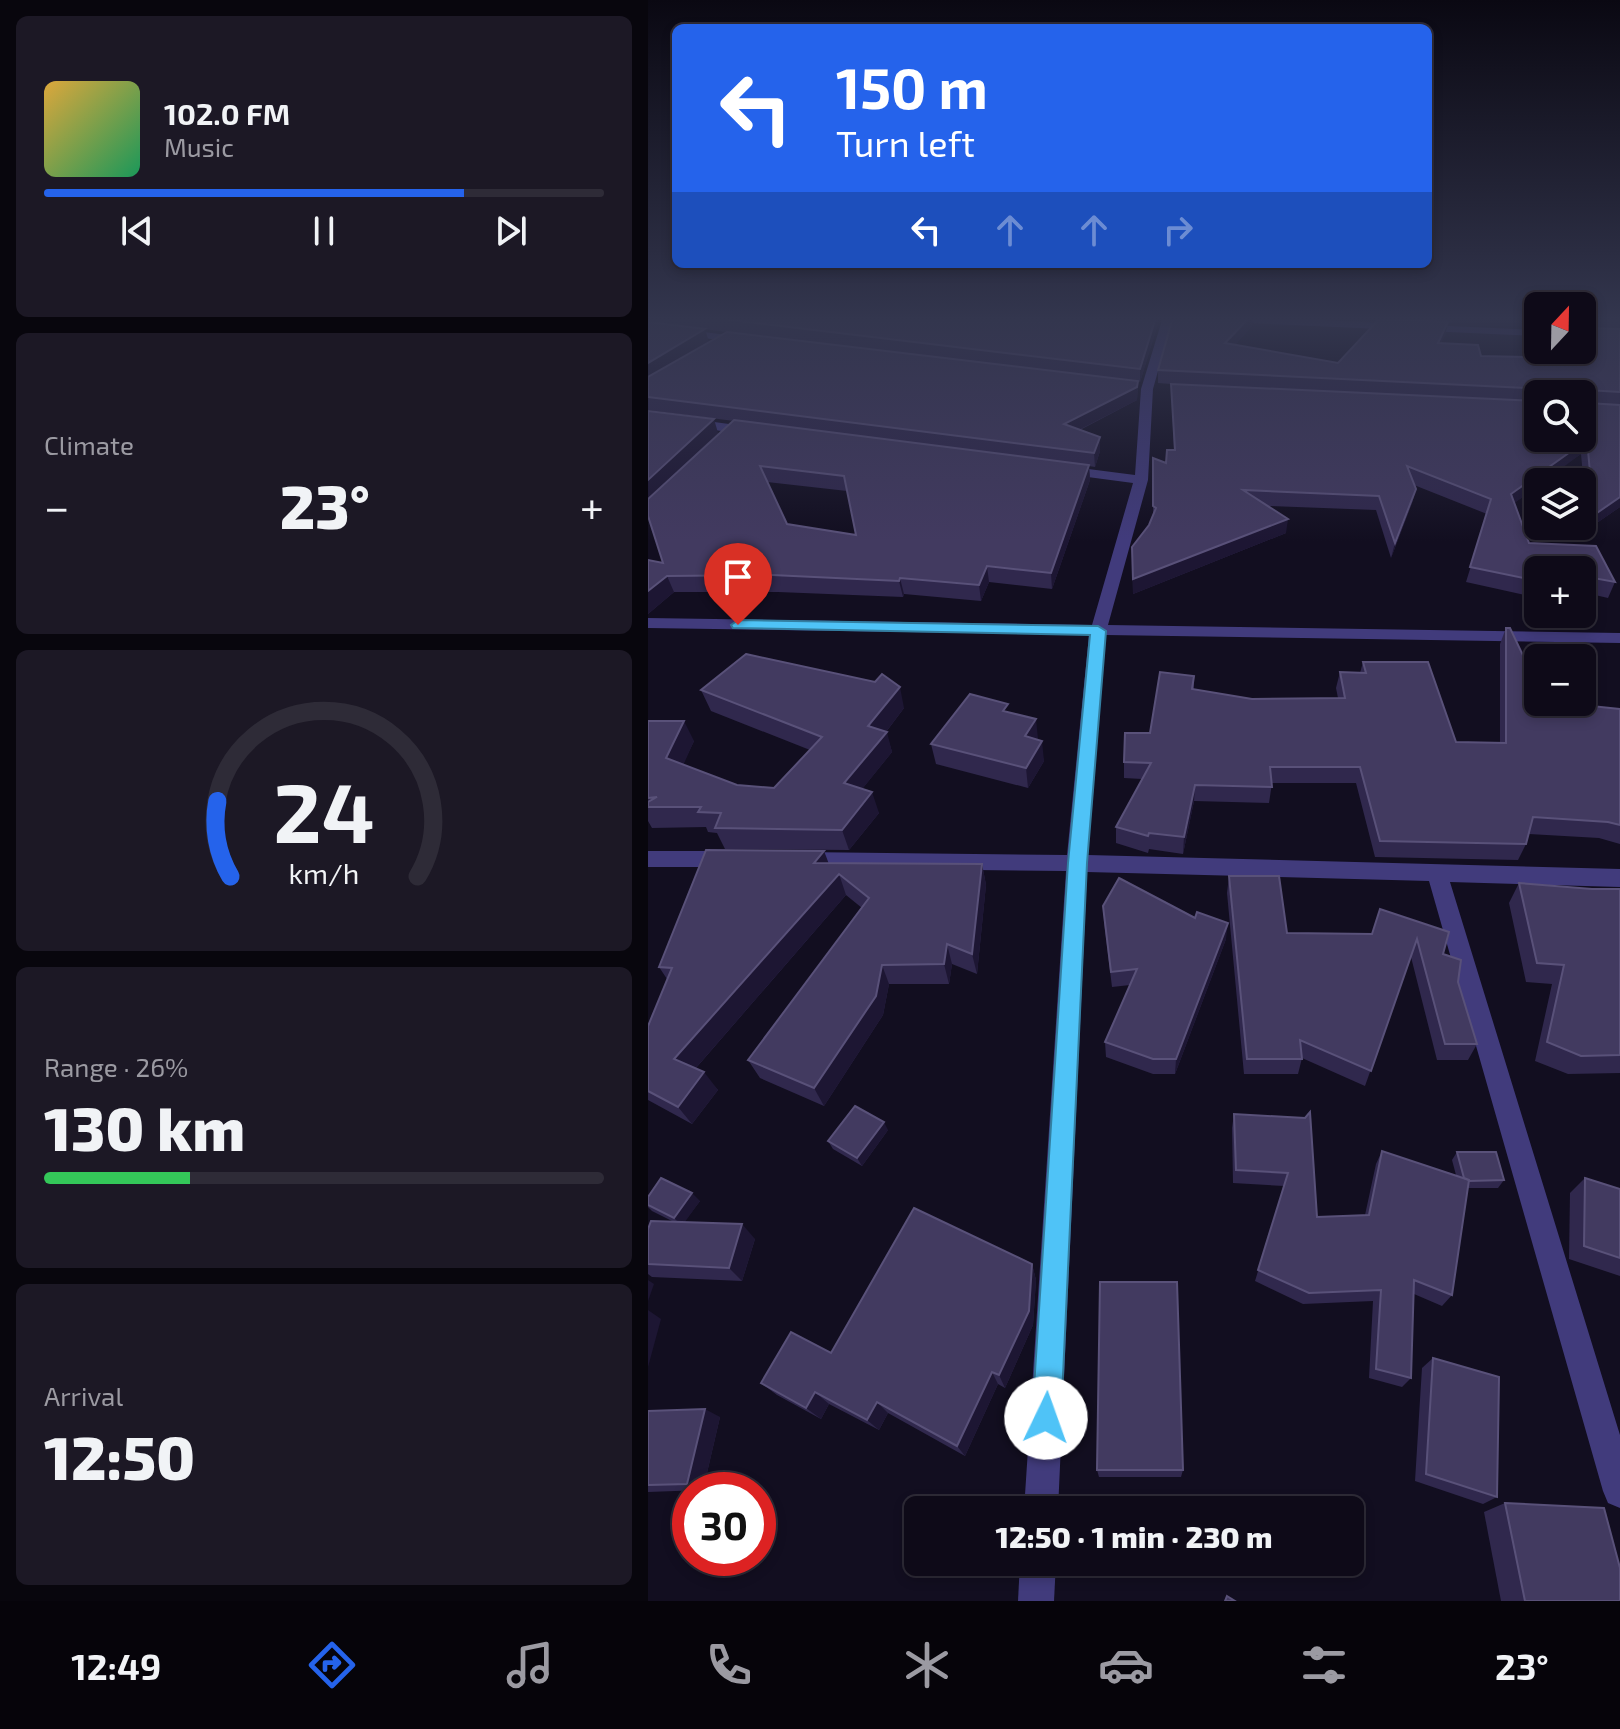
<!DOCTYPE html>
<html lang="en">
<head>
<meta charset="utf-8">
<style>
	:root { --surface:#0e0a18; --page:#1c1825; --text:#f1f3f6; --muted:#9b9aa2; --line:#2e2b37; --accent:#2563eb }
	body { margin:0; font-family:"Exo 2",sans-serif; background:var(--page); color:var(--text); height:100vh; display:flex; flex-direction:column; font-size:30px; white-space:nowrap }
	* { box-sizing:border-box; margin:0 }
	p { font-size:26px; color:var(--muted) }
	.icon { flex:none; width:44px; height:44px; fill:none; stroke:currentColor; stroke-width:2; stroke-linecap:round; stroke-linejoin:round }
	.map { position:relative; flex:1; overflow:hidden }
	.drawer { display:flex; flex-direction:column; gap:16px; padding:16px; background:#08060d; width:648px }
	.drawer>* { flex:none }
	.guide { position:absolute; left:24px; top:24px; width:760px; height:244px; border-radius:12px; box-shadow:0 4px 12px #0003,0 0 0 2px var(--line); background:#2563eb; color:#fff; overflow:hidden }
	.needle { width:52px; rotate:22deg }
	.tools { position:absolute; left:876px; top:292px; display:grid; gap:16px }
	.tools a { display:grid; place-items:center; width:72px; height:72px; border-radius:12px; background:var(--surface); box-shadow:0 4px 12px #0003,0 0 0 2px var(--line); font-size:40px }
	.speed { position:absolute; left:24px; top:1472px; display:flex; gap:16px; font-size:40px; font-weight:700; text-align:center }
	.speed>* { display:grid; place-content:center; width:104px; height:104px; border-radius:50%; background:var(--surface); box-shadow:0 4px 12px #0003,0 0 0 2px var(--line); line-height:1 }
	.speed .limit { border:12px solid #d22; background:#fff; color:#111 }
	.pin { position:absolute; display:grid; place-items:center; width:68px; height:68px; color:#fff; margin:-82px -34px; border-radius:50% 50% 50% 0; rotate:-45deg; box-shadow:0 0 8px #0007 }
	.pin .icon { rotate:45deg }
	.me { position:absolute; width:88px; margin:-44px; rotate:3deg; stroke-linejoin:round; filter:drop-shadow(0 0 6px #0008) }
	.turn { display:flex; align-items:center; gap:28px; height:168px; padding:0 32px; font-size:36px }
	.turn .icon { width:104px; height:104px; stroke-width:2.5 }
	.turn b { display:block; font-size:56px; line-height:68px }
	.lanes { display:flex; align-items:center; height:76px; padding:0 32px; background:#0003; justify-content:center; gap:40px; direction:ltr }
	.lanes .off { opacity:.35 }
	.big { font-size:60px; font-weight:800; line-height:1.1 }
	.drawer .widget { flex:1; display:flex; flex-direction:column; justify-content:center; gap:12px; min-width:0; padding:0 28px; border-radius:12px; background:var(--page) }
	.drawer .dial { align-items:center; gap:0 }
	.dial svg { height:208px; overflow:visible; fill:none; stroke:var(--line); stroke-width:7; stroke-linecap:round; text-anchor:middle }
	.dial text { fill:var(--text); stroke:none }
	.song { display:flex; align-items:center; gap:24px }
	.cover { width:96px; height:96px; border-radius:12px; background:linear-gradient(135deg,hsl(40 70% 55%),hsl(150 70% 35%)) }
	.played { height:8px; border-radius:4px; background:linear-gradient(90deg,var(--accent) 75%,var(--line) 75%) }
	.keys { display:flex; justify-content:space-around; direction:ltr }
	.heat { display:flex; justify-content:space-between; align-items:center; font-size:44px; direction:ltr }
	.charge { height:12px; border-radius:6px; background:linear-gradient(90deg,#34c759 26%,var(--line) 0) }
	.trip { position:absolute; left:256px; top:1496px; width:460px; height:80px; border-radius:12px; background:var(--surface); box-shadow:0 4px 12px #0003,0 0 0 2px var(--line); font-weight:800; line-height:80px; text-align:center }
	.dock { display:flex; height:128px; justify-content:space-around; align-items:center; background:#06040a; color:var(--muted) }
	.dock .icon { width:56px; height:56px }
	.dock .active { color:var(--accent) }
	.dock b { font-size:36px; color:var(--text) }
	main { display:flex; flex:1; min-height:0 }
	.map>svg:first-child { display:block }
</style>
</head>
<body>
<main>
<section class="drawer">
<div class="widget">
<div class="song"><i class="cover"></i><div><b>102.0 FM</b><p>Music</p></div></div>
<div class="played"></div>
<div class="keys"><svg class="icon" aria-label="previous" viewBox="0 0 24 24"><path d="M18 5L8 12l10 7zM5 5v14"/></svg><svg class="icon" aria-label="pause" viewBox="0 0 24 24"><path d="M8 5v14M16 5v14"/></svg><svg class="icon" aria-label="next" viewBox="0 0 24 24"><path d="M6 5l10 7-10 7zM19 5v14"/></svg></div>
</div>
<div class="widget"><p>Climate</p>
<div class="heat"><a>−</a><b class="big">23°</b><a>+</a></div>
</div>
<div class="widget dial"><svg viewBox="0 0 100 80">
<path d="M14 69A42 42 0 1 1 86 69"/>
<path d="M14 69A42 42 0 0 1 9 40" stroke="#2563eb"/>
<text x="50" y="56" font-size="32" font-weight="700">24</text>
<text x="50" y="72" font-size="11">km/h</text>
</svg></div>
<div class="widget"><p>Range · 26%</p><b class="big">130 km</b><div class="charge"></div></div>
<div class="widget"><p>Arrival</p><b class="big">12:50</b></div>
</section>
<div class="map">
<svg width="972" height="1601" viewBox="0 0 972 1601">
	<rect width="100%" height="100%" fill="#120e20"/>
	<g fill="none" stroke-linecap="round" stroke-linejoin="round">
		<g fill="#413b7c" fill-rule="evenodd">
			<path d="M 515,317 L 525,317 L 505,389 L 500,480 L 460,625 L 972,633 L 972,643 L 458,635 L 440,855 L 972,869 L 972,887 L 802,882 L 972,1435 L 972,1508 L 960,1503 L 955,1491 L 781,881 L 439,872 L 410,1510 L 376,1510 L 418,871 L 152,868 L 145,866 L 141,860 L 145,854 L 152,852 L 419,855 L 441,635 L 0,628 L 0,618 L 444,625 L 485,483 L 417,474 L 410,470 L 417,466 L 487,475 L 493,389 Z"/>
			<path d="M 531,317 L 604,317 L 890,330 L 890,336 L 536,320 Z"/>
			<path d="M 0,325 L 95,337 L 100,340 L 95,343 L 0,331 Z"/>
			<path d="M 0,413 L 103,427 L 109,431 L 103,435 L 0,421 Z"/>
			<path d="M 0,851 L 80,851 L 87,853 L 91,859 L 87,865 L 80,867 L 0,867 Z"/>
			<path d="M 372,1562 L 408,1562 L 406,1601 L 370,1601 Z"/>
		</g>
	</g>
	<g fill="#30284d" fill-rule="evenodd">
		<path d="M 0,317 L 512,317 L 492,382 L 490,381 L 489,400 L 432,430 L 452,437 L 452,451 L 447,467 L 441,466 L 442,480 L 404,589 L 341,582 L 333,601 L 256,594 L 255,597 L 130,592 L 26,592 L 0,614 L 0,560 L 15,563 L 0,411 L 70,433 L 30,472 L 86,421 L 0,410 ZM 0,322 L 79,332 L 61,342 ZM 119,482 L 199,491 L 208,535 L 139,524 Z"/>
		<path d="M 525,317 L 605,317 L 604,326 L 587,345 L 690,363 L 739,320 L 740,317 L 806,317 L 803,323 L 800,323 L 797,335 L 793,343 L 833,356 L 908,358 L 901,350 L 934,350 L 934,317 L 972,317 L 972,507 L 940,529 L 933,454 L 890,482 L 890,486 L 866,503 L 881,543 L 967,582 L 960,598 L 934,592 L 934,570 L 890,570 L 890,587 L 886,597 L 818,582 L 839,514 L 766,485 L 768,489 L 764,503 L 743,558 L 728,510 L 619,506 L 638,533 L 485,594 L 484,547 L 501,525 L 505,515 L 505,458 L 518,463 L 526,450 L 523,384 L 510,383 L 510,370 ZM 890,394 L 934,394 L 890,438 Z"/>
		<path d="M 871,317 L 890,317 L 890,328 L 880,327 Z"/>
		<path d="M 858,628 L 890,702 L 972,709 L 972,844 L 951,838 L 881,834 L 878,844 L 870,860 L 727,857 L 708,783 L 624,783 L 621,803 L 546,801 L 535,854 L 501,849 L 500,853 L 468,843 L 468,827 L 494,779 L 476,778 L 476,762 L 502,733 L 546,676 L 546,689 L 604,699 L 690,698 L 688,688 L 692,672 L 712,673 L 715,662 L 808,742 L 852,742 L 852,644 Z"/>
		<path d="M 53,690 L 256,708 L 238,732 L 244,752 L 214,789 L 231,813 L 201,850 L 77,849 L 69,833 L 60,832 L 58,827 L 4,828 L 0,821 L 0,721 L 46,741 L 35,764 L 89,785 L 126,788 L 162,750 L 63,711 Z"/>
		<path d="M 361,712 L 390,740 L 396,761 L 380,788 L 288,764 L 283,744 Z"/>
		<path d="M 176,851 L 180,864 L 334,864 L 338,885 L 329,974 L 304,964 L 301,984 L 241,984 L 235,1015 L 176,1106 L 112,1078 L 100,1060 L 214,908 L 198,895 L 48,1068 L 70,1090 L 44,1124 L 0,1100 L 0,1026 L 19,979 L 11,967 Z"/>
		<path d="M 581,876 L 639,933 L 724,934 L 732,909 L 795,954 L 810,982 L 829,1044 L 820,1060 L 789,1060 L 763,957 L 717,1086 L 654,1058 L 650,1074 L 596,1074 L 579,893 Z"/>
		<path d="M 871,883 L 944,889 L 972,889 L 972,1073 L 920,1074 L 887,1061 L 904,984 L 878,982 L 861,903 Z"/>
		<path d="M 455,906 L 578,939 L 527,1074 L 505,1074 L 458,1057 L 457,1042 L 482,985 L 464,987 L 456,922 Z"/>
		<path d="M 586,1114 L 657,1118 L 669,1217 L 717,1215 L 728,1164 L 734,1151 L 808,1175 L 804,1160 L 809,1152 L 856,1180 L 850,1188 L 820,1188 L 804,1295 L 794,1306 L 766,1294 L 763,1378 L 754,1387 L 721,1378 L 725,1301 L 655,1304 L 607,1281 L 636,1186 L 585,1183 L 584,1128 Z"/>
		<path d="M 240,1130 L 214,1166 L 185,1149 L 180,1141 Z"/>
		<path d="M 937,1178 L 972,1189 L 972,1276 L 921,1259 L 922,1193 Z"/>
		<path d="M 0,1197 L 52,1201 L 36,1222 L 107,1239 L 94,1281 L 4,1277 L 0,1274 L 0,1229 L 26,1222 L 4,1211 L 0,1207 Z"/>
		<path d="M 384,1264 L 388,1280 L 385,1325 L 357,1388 L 350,1384 L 317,1456 L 240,1413 L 231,1430 L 181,1404 L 173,1419 L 129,1395 L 113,1383 L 183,1353 Z"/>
		<path d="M 785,1358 L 849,1497 L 835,1504 L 767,1481 L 774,1368 Z"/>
		<path d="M 0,1411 L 72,1417 L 55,1490 L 0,1492 Z"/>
		<path d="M 449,1470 L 535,1470 L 533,1477 L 451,1477 Z"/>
		<path d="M 857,1503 L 972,1601 L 853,1601 L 836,1512 Z"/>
	</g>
	<g fill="#1d1633">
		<path d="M 508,317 L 512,317 L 492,382 L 492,369 Z"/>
		<path d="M 602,317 L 605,317 L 604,326 L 577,356 L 577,343 Z"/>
		<path d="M 800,322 L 797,335 L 787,356 L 790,343 Z"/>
		<path d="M 57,329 L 61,342 L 0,379 L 0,363 Z"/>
		<path d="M 490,381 L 489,400 L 417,437 L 416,424 Z"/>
		<path d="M 66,419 L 70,433 L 0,500 L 0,480 Z"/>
		<path d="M 452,437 L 452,451 L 447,467 L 446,453 Z"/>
		<path d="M 939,440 L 933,454 L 895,482 L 890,482 L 890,486 L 858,509 L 863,494 Z"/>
		<path d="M 441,465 L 442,480 L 404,589 L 403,573 Z"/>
		<path d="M 768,489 L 764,503 L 743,558 L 747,543 Z"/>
		<path d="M 972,497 L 972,507 L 940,529 L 946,515 Z"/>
		<path d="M 640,519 L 638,533 L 485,594 L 485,579 Z"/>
		<path d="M 339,566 L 341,582 L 333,601 L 331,585 Z"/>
		<path d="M 19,576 L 26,592 L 0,614 L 0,591 Z"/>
		<path d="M 252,578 L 256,594 L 255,597 L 251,581 Z"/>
		<path d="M 252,687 L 256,708 L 228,745 L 239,732 L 244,752 L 203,803 L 196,783 L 220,726 Z"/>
		<path d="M 388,719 L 390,739 L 377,736 Z"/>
		<path d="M 36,721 L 46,741 L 29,779 L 18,758 Z"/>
		<path d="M 394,741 L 396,761 L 380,788 L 378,768 Z"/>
		<path d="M 547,785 L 546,801 L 535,854 L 536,837 Z"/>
		<path d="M 224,792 L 231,813 L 201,850 L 194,830 Z"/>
		<path d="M 176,851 L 184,872 L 166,863 Z"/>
		<path d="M 334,864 L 338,885 L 329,974 L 324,954 Z"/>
		<path d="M 191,874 L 198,895 L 40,1077 L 26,1059 Z"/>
		<path d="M 580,923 L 578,939 L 527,1074 L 528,1059 Z"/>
		<path d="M 299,944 L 304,964 L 301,984 L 296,964 Z"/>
		<path d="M 234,965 L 241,984 L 235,1015 L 176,1106 L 166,1088 Z"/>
		<path d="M 56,1072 L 70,1090 L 44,1124 L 30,1107 Z"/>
		<path d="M 236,1122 L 240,1130 L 214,1166 L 209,1158 Z"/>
		<path d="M 44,1193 L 52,1201 L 34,1226 L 26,1218 Z"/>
		<path d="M 94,1224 L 107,1239 L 94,1281 L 81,1268 Z"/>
		<path d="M 384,1264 L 388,1280 L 385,1325 L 357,1388 L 351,1375 Z"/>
		<path d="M 0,1280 L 6,1284 L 0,1301 Z"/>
		<path d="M 0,1310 L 13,1319 L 0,1367 Z"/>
		<path d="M 344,1372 L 350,1384 L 317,1456 L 309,1446 Z"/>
		<path d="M 167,1392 L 181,1404 L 173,1419 L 158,1408 Z"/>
		<path d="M 229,1402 L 240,1413 L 231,1430 L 219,1420 Z"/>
		<path d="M 57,1409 L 72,1417 L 55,1490 L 39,1484 Z"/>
	</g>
	<g fill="#423a60" stroke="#595179" stroke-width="2" fill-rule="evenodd">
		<path d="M 57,317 L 508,317 L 492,369 Z"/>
		<path d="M 525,317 L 602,317 L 577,343 L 690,363 L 731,319 L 800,322 L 790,343 L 830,345 L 833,356 L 925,358 L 917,350 L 934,350 L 934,317 L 938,317 L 935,325 L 938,328 L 972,329 L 972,392 L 939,390 L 936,400 L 939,403 L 972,405 L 972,497 L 946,515 L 939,440 L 863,494 L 881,543 L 948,546 L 967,582 L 934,576 L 934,570 L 906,570 L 895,568 L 894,570 L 890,570 L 890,581 L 822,567 L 843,499 L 759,466 L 768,489 L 747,543 L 731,496 L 595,490 L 640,519 L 485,579 L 484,547 L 501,525 L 508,508 L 505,506 L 505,458 L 518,463 L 519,450 L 527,450 L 523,384 L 890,401 L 890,438 L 934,438 L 934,394 L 897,394 L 897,389 L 510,370 Z"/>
		<path d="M 0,322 L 57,329 L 0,363 Z"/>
		<path d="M 79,332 L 490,381 L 489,387 L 416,424 L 452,437 L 446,453 L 0,397 L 0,377 Z"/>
		<path d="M 0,411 L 66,419 L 0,480 Z"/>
		<path d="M 86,420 L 441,465 L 403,573 L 339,566 L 331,585 L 252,578 L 251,581 L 124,575 L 19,576 L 0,591 L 0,560 L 15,563 L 0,516 L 0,499 ZM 112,466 L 196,476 L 208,535 L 139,524 Z"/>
		<path d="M 858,628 L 862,628 L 890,687 L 890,702 L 905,702 L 972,709 L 972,825 L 960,822 L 885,817 L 878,844 L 732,841 L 712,767 L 622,767 L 624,787 L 547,785 L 536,837 L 501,833 L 500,836 L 468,827 L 503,763 L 476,762 L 477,733 L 502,733 L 512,672 L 546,676 L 544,689 L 604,699 L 697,698 L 692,672 L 718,673 L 715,662 L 780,662 L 808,742 L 858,743 Z"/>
		<path d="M 98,654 L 227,682 L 234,674 L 252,687 L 220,726 L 239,732 L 196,783 L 224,792 L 194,830 L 67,828 L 73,813 L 50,812 L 53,807 L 0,807 L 0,802 L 9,797 L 0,798 L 0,721 L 36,721 L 18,758 L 89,785 L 126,788 L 174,737 L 53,690 Z"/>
		<path d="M 322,694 L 360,704 L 355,711 L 388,719 L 377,736 L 394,741 L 378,768 L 283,744 Z"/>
		<path d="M 58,850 L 176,851 L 166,863 L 334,864 L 324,954 L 299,944 L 296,964 L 234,965 L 228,996 L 166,1088 L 100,1060 L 221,898 L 191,874 L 26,1059 L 56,1072 L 30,1107 L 0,1091 L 0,1026 L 24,968 L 11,967 Z"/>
		<path d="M 581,876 L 631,876 L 639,933 L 724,934 L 732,909 L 801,932 L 795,954 L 813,960 L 810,982 L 829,1044 L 797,1044 L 769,939 L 723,1071 L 652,1040 L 654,1059 L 599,1059 Z"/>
		<path d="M 471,878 L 547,918 L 549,912 L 580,923 L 528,1059 L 505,1059 L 457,1042 L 489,969 L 463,972 L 455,906 Z"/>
		<path d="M 871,883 L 944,889 L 972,889 L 972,1055 L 933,1056 L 899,1042 L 916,965 L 889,963 Z"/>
		<path d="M 207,1106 L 236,1122 L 209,1158 L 180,1141 Z"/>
		<path d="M 662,1112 L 669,1217 L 721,1215 L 734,1151 L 821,1180 L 804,1295 L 766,1280 L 763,1378 L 728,1369 L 733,1290 L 661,1293 L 610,1270 L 640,1173 L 588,1170 L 586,1114 L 657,1118 Z"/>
		<path d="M 809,1152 L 848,1152 L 856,1180 L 821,1181 L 821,1180 L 816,1178 Z"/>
		<path d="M 13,1178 L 44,1193 L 26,1218 L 0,1205 L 0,1197 Z"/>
		<path d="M 937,1178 L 972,1189 L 972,1258 L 936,1246 Z"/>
		<path d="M 266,1208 L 384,1264 L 381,1311 L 351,1375 L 344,1372 L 309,1446 L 229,1402 L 219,1420 L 167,1392 L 158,1408 L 113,1383 L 143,1332 L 183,1353 Z"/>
		<path d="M 3,1221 L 94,1224 L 81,1268 L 0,1264 L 0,1229 Z"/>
		<path d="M 452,1282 L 529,1282 L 535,1470 L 449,1470 Z"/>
		<path d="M 785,1358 L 851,1377 L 849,1497 L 778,1474 Z"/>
		<path d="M 57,1409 L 39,1484 L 0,1485 L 0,1411 Z"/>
		<path d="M 857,1503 L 956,1508 L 972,1568 L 972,1601 L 877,1601 Z"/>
		<path d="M 579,1596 L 587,1601 L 577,1601 Z"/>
	</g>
	<linearGradient id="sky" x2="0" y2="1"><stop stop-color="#0a0812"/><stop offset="0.59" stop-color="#33364e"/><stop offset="1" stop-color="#33364e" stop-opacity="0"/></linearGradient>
	<rect width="972" height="541" fill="url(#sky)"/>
	<path fill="#4fc3f7" stroke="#337fa1" stroke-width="2" d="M 90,620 L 450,626 L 458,631 L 439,863 L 413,1418 L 409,1428 L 398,1432 L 388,1428 L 384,1418 L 420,863 L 442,635 L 85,628 L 83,625 Z"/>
</svg>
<div class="tools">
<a><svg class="needle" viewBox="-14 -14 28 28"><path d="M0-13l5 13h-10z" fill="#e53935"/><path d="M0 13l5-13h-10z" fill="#9b9aa2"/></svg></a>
<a><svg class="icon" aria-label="search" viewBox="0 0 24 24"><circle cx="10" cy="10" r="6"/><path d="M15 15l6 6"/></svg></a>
<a><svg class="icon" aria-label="layers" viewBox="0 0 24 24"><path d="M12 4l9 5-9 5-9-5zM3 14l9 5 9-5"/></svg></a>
<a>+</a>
<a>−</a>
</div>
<div class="speed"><div class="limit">30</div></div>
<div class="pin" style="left:90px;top:625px;background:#d93025"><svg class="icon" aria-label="arrive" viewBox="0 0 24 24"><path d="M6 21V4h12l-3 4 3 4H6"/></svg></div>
<svg class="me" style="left:398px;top:1418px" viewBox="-20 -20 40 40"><circle r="19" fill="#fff"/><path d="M0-13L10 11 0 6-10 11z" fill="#4fc3f7"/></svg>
<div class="trip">12:50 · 1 min · 230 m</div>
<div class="guide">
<div class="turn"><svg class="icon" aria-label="left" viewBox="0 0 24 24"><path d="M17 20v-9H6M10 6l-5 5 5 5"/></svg><div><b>150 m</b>Turn left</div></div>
<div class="lanes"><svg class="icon" aria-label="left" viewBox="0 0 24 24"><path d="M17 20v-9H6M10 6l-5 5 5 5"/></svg><svg class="icon off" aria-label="ahead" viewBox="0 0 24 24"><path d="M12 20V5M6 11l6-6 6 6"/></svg><svg class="icon off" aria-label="ahead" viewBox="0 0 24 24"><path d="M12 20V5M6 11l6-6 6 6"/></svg><svg class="icon off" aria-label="right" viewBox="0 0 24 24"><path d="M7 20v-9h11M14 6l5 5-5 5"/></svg></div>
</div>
</div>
</main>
<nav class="dock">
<b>12:49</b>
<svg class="icon active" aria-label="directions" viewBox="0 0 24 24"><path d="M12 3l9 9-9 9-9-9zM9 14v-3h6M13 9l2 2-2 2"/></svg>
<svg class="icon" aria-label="music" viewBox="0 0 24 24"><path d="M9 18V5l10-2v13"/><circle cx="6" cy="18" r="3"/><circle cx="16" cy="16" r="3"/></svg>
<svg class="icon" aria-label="phone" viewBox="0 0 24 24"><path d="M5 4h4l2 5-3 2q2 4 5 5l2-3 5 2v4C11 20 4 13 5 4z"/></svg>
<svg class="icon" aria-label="climate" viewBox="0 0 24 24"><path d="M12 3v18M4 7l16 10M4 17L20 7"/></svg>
<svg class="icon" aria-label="car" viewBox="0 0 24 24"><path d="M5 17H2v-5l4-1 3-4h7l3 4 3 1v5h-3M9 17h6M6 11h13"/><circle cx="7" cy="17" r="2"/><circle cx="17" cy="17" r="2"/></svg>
<svg class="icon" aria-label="filters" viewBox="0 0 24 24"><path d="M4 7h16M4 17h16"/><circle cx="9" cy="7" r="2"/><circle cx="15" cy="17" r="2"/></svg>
<b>23°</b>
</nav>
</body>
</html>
